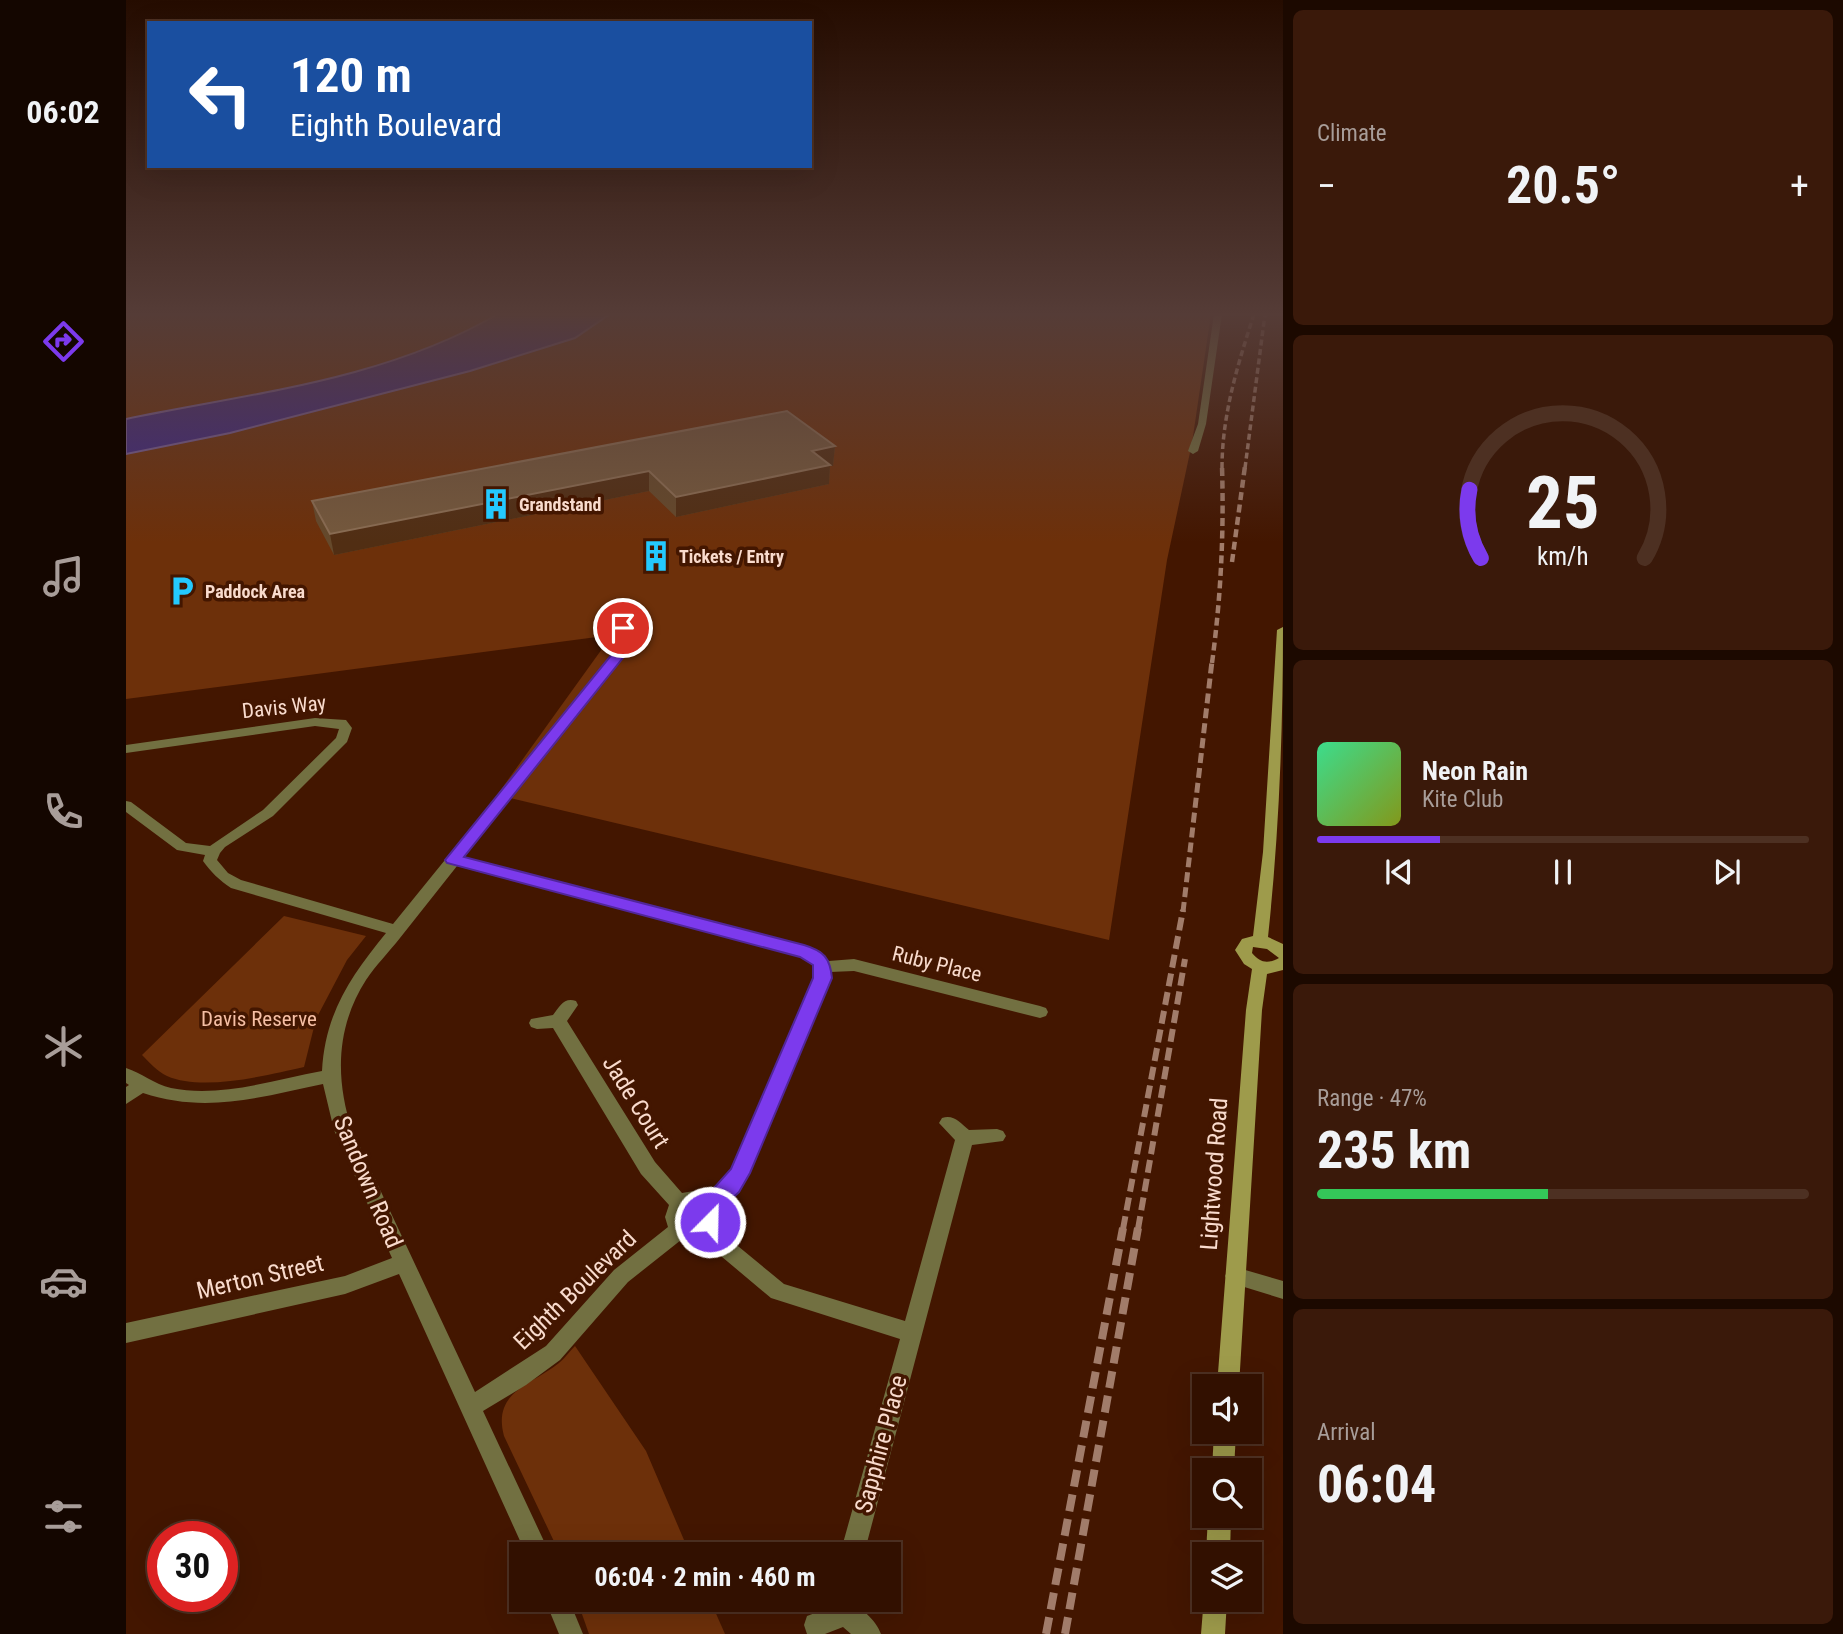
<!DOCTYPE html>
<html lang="en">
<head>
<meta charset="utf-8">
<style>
	:root { --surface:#321000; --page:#3a190a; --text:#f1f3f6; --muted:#a89d99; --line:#4d3022; --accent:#7c3aed }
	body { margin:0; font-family:"Roboto Condensed",sans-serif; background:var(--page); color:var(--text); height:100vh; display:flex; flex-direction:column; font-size:26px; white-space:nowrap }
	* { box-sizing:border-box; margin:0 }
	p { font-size:23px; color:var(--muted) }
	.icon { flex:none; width:38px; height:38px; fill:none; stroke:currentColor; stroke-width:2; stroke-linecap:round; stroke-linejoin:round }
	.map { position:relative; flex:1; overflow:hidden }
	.panel { display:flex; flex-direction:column; gap:10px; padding:10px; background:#1c0900; width:560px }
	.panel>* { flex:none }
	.top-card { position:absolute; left:21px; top:21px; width:665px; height:147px; border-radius:0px; box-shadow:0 7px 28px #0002,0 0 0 2px var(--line); background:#1a4fa0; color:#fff; overflow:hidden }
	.fabs { position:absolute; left:1066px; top:1374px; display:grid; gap:14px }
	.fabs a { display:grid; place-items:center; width:70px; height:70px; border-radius:0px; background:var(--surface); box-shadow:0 7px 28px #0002,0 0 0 2px var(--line); font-size:35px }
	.speed { position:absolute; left:21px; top:1521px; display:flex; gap:14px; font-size:35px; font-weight:700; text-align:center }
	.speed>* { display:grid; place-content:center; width:91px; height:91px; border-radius:50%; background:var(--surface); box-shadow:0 7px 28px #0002,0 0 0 2px var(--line); line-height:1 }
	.speed .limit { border:10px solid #d22; background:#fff; color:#111 }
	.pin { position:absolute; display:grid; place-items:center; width:60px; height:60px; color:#fff; margin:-30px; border:4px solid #fff; border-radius:50%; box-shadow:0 2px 7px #0007 }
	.me { position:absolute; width:77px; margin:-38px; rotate:23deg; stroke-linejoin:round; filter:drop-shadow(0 0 5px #0008) }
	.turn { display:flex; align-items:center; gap:24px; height:147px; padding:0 28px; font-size:32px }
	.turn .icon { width:91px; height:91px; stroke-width:2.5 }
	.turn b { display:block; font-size:49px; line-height:60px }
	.big { font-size:52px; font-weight:700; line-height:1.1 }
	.panel .card { flex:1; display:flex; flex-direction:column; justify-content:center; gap:10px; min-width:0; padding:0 24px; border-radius:10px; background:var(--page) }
	.panel .dial { align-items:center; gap:0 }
	.dial svg { height:182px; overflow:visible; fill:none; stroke:var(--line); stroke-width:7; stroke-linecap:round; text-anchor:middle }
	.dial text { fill:var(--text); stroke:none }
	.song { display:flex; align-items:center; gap:21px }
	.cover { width:84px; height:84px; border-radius:10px; background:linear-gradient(135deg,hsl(150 70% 55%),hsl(70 70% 35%)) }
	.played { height:7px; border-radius:4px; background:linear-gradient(90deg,var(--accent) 25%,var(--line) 25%) }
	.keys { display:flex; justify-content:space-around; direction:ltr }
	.heat { display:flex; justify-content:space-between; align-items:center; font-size:38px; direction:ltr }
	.charge { height:10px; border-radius:5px; background:linear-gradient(90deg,#34c759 47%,var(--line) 0) }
	.trip { position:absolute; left:383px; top:1542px; width:392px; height:70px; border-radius:0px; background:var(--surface); box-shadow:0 7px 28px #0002,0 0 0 2px var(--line); font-weight:700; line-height:70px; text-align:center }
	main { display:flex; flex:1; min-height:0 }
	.dock { display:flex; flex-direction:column; width:126px; justify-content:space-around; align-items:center; background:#140600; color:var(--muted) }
	.dock .icon { width:49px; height:49px }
	.dock .active { color:var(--accent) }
	.dock b { font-size:32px; color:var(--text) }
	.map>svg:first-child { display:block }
</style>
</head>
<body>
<main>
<nav class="dock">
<b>06:02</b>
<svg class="icon active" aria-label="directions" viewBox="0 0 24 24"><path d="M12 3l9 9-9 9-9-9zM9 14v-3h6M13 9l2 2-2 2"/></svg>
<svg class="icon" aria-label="music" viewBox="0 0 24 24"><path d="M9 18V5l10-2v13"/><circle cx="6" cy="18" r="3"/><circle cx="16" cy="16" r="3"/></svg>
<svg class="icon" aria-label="phone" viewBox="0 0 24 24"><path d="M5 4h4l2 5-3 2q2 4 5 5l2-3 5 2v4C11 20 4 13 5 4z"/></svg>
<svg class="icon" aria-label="climate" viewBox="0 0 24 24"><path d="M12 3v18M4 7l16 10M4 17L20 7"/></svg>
<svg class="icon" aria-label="car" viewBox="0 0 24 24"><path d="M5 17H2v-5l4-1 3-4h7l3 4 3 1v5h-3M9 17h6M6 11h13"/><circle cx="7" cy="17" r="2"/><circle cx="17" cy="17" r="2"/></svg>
<svg class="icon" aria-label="filters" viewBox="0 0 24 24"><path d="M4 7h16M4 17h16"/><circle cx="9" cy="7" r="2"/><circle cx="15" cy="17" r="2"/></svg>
</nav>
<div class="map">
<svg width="1157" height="1634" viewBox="0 0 1157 1634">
	<rect width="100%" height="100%" fill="#431600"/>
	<g fill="#6d300a">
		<path d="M 0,314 L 1085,314 L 1066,443 L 1041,560 L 983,940 L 371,795 L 486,635 L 0,699 Z"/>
		<path d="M 158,916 L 240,936 L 221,960 L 190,1019 L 178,1067 C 141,1075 77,1092 41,1076 C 32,1072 23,1062 16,1055 Z"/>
		<path d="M 449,1346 L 520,1451 L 564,1554 L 434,1554 L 378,1436 C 366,1391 406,1385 433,1363 C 439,1358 444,1351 449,1346 Z"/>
		<path d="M 451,1600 L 584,1600 L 599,1634 L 463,1634 Z"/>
	</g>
	<path fill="#3c2786" stroke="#755d9b" stroke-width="2" d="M 372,314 L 484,314 L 449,338 L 344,371 L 104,433 L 0,454 L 0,419 C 126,393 259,380 372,314 Z"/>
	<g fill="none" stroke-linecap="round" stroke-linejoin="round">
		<g fill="#727041" fill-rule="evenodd">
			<path d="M 1088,314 L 1096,314 L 1080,424 L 1072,451 L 1067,454 L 1062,451 L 1072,424 Z"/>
			<path d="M 497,625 L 503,628 L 506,639 L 503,649 L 337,858 L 678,946 L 694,951 L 703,961 L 728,959 L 914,1006 L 920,1008 L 922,1012 L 920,1016 L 914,1018 L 728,971 L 704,972 L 704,978 L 622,1173 L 612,1191 L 592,1210 L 593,1219 L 590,1228 L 658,1284 L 779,1321 L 829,1140 L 813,1123 L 816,1118 C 828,1114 834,1123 843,1130 L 871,1129 L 877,1131 L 880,1136 L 877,1141 L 846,1145 L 738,1554 L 714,1554 L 774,1339 L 645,1298 L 577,1241 L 566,1243 L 555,1240 L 502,1282 L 434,1360 L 400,1385 L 357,1411 L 424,1554 L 400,1554 L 273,1274 L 219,1294 L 0,1343 L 0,1323 L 219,1276 L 266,1258 L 208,1130 L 197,1084 C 135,1097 80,1114 17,1093 L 0,1104 L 0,1087 L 3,1085 L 0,1083 L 0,1068 C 16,1073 28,1084 45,1088 C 94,1098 148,1080 196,1071 C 199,1013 225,976 260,933 L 105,888 C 93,880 85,872 77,861 L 79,855 L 51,850 L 0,812 L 0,801 L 5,802 L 60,843 L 84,846 L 137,810 L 210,738 L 213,729 L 189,726 L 0,753 L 0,745 L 189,718 L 220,720 L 226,728 L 221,742 L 147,816 L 99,847 L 94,853 L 91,860 L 102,873 L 115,880 L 267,924 L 491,648 L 494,639 L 491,628 ZM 331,866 L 677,957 L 688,964 L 688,978 L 605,1169 L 598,1179 L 581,1196 L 568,1191 L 556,1193 L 529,1162 L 441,1021 L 452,1005 L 450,1001 C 438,997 434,1006 427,1015 L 405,1019 L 403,1023 L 405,1027 L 411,1029 L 427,1028 L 515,1174 L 543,1205 L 539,1217 L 542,1227 L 488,1270 L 420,1346 L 349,1392 L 226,1130 C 209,1078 210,1027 240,980 C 250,965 263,952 274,938 C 293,914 312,890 331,866 ZM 564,1208 L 568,1208 L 573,1212 L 573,1221 L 569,1226 L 563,1226 L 559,1221 L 559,1212 Z"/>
			<path d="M 1109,1267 L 1157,1281 L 1157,1299 L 1102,1282 L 1099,1276 L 1102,1270 Z"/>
			<path d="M 419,1600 L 443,1600 L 457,1634 L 433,1634 Z"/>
			<path d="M 721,1601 C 735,1607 750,1620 755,1634 L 725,1634 L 717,1627 L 699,1634 L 681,1634 L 678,1625 L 681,1616 Z"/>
		</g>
		<g fill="#9e9b4b" fill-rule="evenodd">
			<path d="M 1157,627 C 1157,731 1153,834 1142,937 L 1157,944 L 1157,970 L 1141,974 L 1136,1010 L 1113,1386 L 1091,1386 L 1120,1010 L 1126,969 L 1118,964 L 1109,950 L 1116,939 L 1127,936 L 1137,852 L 1151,630 ZM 1127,947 L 1141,949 L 1153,958 C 1142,964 1134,963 1126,953 Z"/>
			<path d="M 1088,1432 L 1110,1432 L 1108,1470 L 1086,1470 Z"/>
			<path d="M 1082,1516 L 1105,1516 L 1104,1554 L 1080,1554 Z"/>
			<path d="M 1078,1597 L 1078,1600 L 1101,1600 L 1099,1634 L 1075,1634 Z"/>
		</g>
		<g stroke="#a17c6a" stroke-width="3.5" stroke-dasharray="6 3.5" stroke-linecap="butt">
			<path d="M 1096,468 C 1096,414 1112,364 1128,314"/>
			<path d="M 1119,468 L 1139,314"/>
		</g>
		<g stroke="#a17c6a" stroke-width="4.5" stroke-dasharray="8 4.5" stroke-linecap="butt">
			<path d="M 1106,562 L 1119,466"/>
			<path d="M 1086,663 C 1095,596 1098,533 1096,466"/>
		</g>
		<path stroke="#a17c6a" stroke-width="5" stroke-dasharray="10 5" stroke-linecap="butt" d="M 1057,912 L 1086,661"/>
		<g stroke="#a17c6a" stroke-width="6" stroke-dasharray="13 6" stroke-linecap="butt">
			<path d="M 997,1229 L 1057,910"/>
			<path d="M 1012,1229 L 1059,959"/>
		</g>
		<g stroke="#a17c6a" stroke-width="8" stroke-dasharray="17 8" stroke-linecap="butt">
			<path d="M 920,1634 L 997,1228"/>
			<path d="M 939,1634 L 1012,1228"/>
		</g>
	</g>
	<path fill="#65492b" d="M 709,446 L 707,466 L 704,466 L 703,484 L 550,517 L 523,491 L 208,555 L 190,521 L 186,501 Z"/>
	<g fill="#512e13">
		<path d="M 709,446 L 707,466 L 704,466 L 703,484 L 550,517 L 550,497 L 686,451 Z"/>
		<path d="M 523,471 L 523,491 L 208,555 L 204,534 Z"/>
	</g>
	<path fill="#75593d" stroke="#8a6d53" stroke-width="2" d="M 661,411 L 709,446 L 686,451 L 704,465 L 550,497 L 523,471 L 204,534 L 186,501 Z"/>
	<linearGradient id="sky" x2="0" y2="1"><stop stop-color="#250c00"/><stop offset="0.58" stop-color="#553c37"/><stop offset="1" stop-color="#553c37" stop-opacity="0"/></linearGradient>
	<rect width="1157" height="542" fill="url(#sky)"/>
	<path fill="#7c3aed" stroke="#51269a" stroke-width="2" d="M 497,624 L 504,628 L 507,639 L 504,649 L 338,857 L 678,945 C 698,951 704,958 706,978 L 624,1173 L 613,1192 L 593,1211 L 595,1222 L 592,1228 L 584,1231 L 577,1228 L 570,1208 L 605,1169 L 687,978 L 687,965 L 674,957 L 321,863 L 319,860 L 491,648 L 494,639 L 491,628 Z"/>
	<defs>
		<symbol id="building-bare" viewBox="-9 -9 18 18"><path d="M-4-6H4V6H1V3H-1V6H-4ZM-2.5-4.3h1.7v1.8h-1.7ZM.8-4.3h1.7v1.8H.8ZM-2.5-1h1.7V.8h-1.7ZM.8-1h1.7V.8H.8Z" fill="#24c9fe" stroke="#431600" stroke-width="2.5" paint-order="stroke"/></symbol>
		<symbol id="parking-bare" viewBox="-9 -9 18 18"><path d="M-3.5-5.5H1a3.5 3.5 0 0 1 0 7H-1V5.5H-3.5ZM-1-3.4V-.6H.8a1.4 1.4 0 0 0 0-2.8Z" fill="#24c9fe" stroke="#431600" stroke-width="2.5" paint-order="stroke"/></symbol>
	</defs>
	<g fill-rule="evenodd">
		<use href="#building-bare" x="348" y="482" width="44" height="44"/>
		<use href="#building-bare" x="508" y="534" width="44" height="44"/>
		<use href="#parking-bare" x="34" y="569" width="44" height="44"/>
	</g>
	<g text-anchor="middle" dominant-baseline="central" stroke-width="7" stroke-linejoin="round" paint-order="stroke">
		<g font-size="18" font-weight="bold" fill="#f9dbcd" stroke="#431600" text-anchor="start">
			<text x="393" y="504">Grandstand</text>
			<text x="553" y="556">Tickets / Entry</text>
			<text x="79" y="591">Paddock Area</text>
		</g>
		<g font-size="21" fill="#f9dbcd" stroke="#431600">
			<text transform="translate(158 707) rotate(-6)">Davis Way</text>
			<text transform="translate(811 964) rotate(14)">Ruby Place</text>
		</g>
		<g font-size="21" fill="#f5bea4" stroke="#431600">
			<text x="133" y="1019">Davis Reserve</text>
		</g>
		<g font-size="24" fill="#f9dbcd" stroke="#431600">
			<text transform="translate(510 1102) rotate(58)">Jade Court</text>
			<text transform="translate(1088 1174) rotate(-86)">Lightwood Road</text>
			<text transform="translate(242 1182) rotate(67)">Sandown Road</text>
			<text transform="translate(134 1277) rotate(-13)">Merton Street</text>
			<text transform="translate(449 1290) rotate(-44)">Eighth Boulevard</text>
			<text transform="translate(755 1444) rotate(-75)">Sapphire Place</text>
		</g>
	</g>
</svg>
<div class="fabs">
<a><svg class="icon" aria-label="sound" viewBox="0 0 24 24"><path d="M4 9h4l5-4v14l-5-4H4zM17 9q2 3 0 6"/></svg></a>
<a><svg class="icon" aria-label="search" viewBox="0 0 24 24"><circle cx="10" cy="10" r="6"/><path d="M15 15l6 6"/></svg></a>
<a><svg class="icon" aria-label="layers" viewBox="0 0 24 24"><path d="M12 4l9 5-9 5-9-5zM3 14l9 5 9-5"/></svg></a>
</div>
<div class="speed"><div class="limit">30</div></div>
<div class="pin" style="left:497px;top:628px;background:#d93025"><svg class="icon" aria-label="arrive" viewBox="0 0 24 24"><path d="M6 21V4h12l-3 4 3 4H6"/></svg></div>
<svg class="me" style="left:584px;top:1222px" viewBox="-20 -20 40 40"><circle r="17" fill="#7c3aed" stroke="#fff" stroke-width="3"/><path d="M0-11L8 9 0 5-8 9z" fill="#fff"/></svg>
<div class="trip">06:04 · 2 min · 460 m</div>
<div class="top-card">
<div class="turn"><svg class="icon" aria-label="left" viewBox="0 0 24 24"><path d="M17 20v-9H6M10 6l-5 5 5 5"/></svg><div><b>120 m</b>Eighth Boulevard</div></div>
</div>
</div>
<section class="panel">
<div class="card"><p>Climate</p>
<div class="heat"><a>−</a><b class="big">20.5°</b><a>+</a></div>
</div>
<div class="card dial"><svg viewBox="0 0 100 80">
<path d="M14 69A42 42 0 1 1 86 69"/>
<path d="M14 69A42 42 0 0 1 9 39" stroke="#7c3aed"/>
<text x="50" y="56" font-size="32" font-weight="700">25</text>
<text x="50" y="72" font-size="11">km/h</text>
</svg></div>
<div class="card">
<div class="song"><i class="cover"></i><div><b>Neon Rain</b><p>Kite Club</p></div></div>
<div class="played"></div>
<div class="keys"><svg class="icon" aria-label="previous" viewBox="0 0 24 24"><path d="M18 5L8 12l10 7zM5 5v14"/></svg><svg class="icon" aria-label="pause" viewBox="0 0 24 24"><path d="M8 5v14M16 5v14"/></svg><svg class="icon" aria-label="next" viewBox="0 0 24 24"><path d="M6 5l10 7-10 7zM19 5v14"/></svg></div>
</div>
<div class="card"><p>Range · 47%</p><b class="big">235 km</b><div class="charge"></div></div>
<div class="card"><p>Arrival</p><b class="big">06:04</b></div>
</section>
</main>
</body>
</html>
